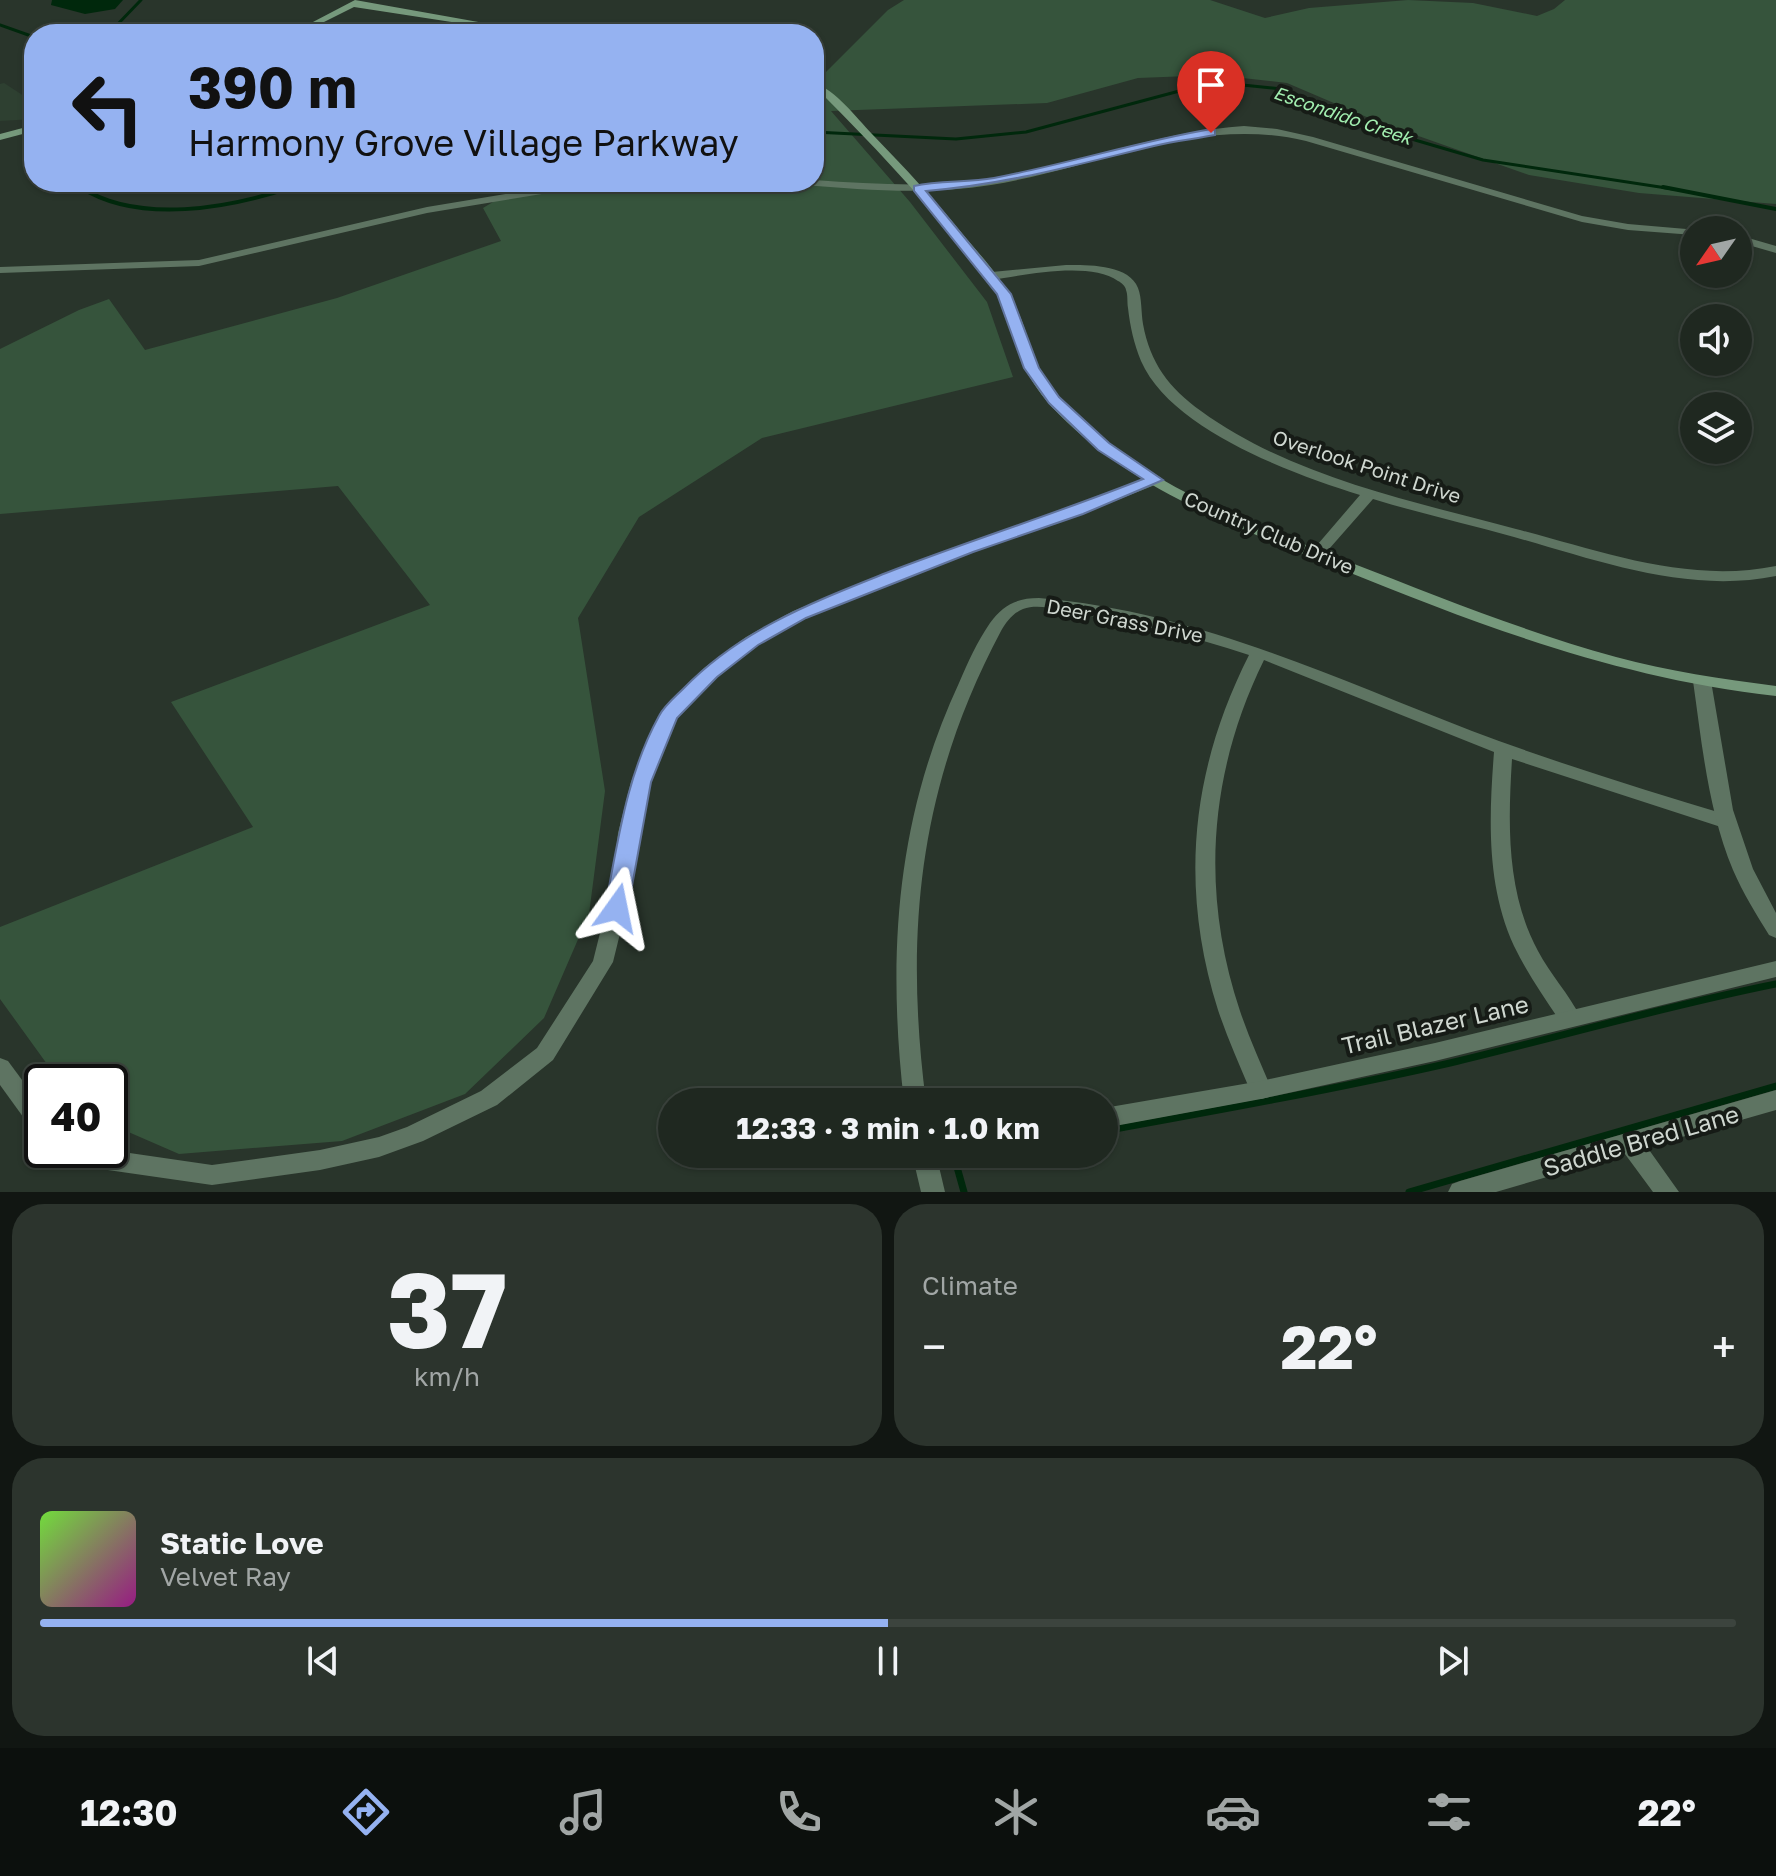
<!DOCTYPE html>
<html lang="en">
<head>
<meta charset="utf-8">
<style>
	:root { --surface:#1f2820; --page:#2c342d; --text:#f1f3f6; --muted:#a1a6a5; --line:#3c443e; --accent:#95b2f1 }
	body { margin:0; font-family:"Golos Text",sans-serif; background:var(--page); color:var(--text); height:100vh; display:flex; flex-direction:column; font-size:30px; white-space:nowrap }
	* { box-sizing:border-box; margin:0 }
	p { font-size:26px; color:var(--muted) }
	.icon { flex:none; width:44px; height:44px; fill:none; stroke:currentColor; stroke-width:2; stroke-linecap:round; stroke-linejoin:round }
	.map { position:relative; height:1192px; overflow:hidden }
	.panel { display:flex; flex-direction:column; gap:12px; padding:12px; background:#111612; flex:1 }
	.panel>* { flex:none }
	.banner { position:absolute; left:24px; top:24px; width:800px; height:168px; border-radius:32px; box-shadow:0 2px 6px #0004,0 0 0 2px var(--line); background:#95b2f1; color:#111; overflow:hidden }
	.needle { width:52px; rotate:236deg }
	.tools { position:absolute; left:1680px; top:216px; display:grid; gap:16px }
	.tools a { display:grid; place-items:center; width:72px; height:72px; border-radius:50%; background:var(--surface); box-shadow:0 2px 6px #0004,0 0 0 2px var(--line); font-size:40px }
	.speed { position:absolute; left:24px; top:1064px; display:flex; gap:16px; font-size:40px; font-weight:700; text-align:center }
	.speed>* { display:grid; place-content:center; width:104px; height:104px; border-radius:50%; background:var(--surface); box-shadow:0 2px 6px #0004,0 0 0 2px var(--line); line-height:1 }
	.speed .limit { border:4px solid #111; border-radius:12px; background:#fff; color:#111 }
	.pin { position:absolute; display:grid; place-items:center; width:68px; height:68px; color:#fff; margin:-82px -34px; border-radius:50% 50% 50% 0; rotate:-45deg; box-shadow:0 0 8px #0007 }
	.pin .icon { rotate:45deg }
	.me { position:absolute; width:88px; margin:-44px; rotate:12deg; stroke-linejoin:round; filter:drop-shadow(0 0 6px #0008) }
	.turn { display:flex; align-items:center; gap:28px; height:168px; padding:0 32px; font-size:36px }
	.turn .icon { width:104px; height:104px; stroke-width:2.5 }
	.turn b { display:block; font-size:56px; line-height:68px }
	.big { font-size:60px; font-weight:700; line-height:1.1 }
	.panel .tile { flex:1; display:flex; flex-direction:column; justify-content:center; gap:12px; min-width:0; padding:0 28px; border-radius:32px; background:var(--page) }
	.panel .dial { align-items:center; gap:0 }
	.dial b { font-size:104px; line-height:1 }
	.song { display:flex; align-items:center; gap:24px }
	.cover { width:96px; height:96px; border-radius:12px; background:linear-gradient(135deg,hsl(100 70% 55%),hsl(310 70% 35%)) }
	.played { height:8px; border-radius:4px; background:linear-gradient(90deg,var(--accent) 50%,var(--line) 50%) }
	.keys { display:flex; justify-content:space-around; direction:ltr }
	.heat { display:flex; justify-content:space-between; align-items:center; font-size:44px; direction:ltr }
	.panel .tiles { flex:1; display:grid; gap:12px; grid-template-columns:1fr 1fr }
	.tile:last-child { grid-column:span 2 }
	.trip { position:absolute; left:658px; top:1088px; width:460px; height:80px; border-radius:40px; background:var(--surface); box-shadow:0 2px 6px #0004,0 0 0 2px var(--line); font-weight:700; line-height:80px; text-align:center }
	.tab-bar { display:flex; height:128px; justify-content:space-around; align-items:center; background:#0c100d; color:var(--muted) }
	.tab-bar .icon { width:56px; height:56px }
	.tab-bar .selected { color:var(--accent) }
	.tab-bar b { font-size:36px; color:var(--text) }
	.map>svg:first-child { display:block }
</style>
</head>
<body>
<div class="map">
<svg width="1776" height="1192" viewBox="0 0 1776 1192">
	<rect width="100%" height="100%" fill="#29352b"/>
	<path fill="#2e4031" d="M 4,83 L 27,98 L 34,108 L 34,119 L 0,121 L 0,84 Z"/>
	<path fill="#36543c" d="M 904,0 L 1210,0 L 1265,18 L 1309,8 L 1408,0 L 1473,3 L 1537,16 L 1554,9 L 1565,0 L 1776,0 L 1776,204 L 1639,193 L 1529,175 L 1376,121 L 1287,83 L 1215,75 L 1138,78 L 1047,103 L 831,111 L 910,202 L 987,302 L 1013,377 L 762,438 L 639,517 L 578,618 L 605,791 L 589,914 L 544,1018 L 465,1094 L 342,1141 L 179,1154 L 110,1124 L 110,1082 L 60,1082 L 0,999 L 0,927 L 253,827 L 171,702 L 430,605 L 338,486 L 0,514 L 0,349 L 79,310 L 109,299 L 145,350 L 337,298 L 501,241 L 483,208 L 526,182 L 814,182 L 814,77 L 822,76 L 888,10 Z"/>
	<path fill="#00280c" d="M 52,0 L 123,0 L 115,9 L 85,14 L 51,5 Z"/>
	<g fill="none" stroke-linecap="round" stroke-linejoin="round">
		<g stroke="#00280c" stroke-width="3">
			<path d="M 0,25 L 34,37"/>
			<path d="M 115,27 L 141,0"/>
			<path d="M 814,132 L 956,139 L 1026,132 L 1213,82 L 1282,89 L 1398,135 L 1483,160 L 1673,189"/>
			<path d="M 72,182 L 83,189"/>
			<path d="M 287,189 L 307,182"/>
		</g>
		<g stroke="#00280c" stroke-width="4">
			<path d="M 80,187 C 139,225 230,208 292,187"/>
			<path d="M 1663,187 L 1776,209"/>
		</g>
		<g stroke="#00280c" stroke-width="7">
			<path d="M 1104,1131 C 1220,1110 1336,1089 1450,1063 C 1559,1037 1666,1006 1776,984"/>
			<path d="M 964,1192 L 957,1167 L 965,1154"/>
			<path d="M 1409,1192 L 1776,1086"/>
		</g>
		<g fill="#5e7462" fill-rule="evenodd">
			<path d="M 481,23 L 488,25 L 473,34 L 463,34 Z"/>
			<path d="M 1066,265 C 1087,265 1129,264 1138,288 C 1142,298 1141,313 1143,324 C 1150,363 1169,388 1201,411 C 1290,476 1411,501 1516,529 C 1601,551 1687,584 1776,566 L 1776,576 C 1688,594 1599,561 1514,537 C 1467,524 1419,513 1373,499 L 1322,557 L 1312,557 L 1309,554 L 1312,551 L 1360,495 C 1293,474 1171,430 1141,361 C 1134,344 1130,326 1128,308 C 1127,302 1128,295 1126,290 C 1126,287 1121,282 1118,281 C 1090,261 1024,275 992,280 L 986,276 L 992,272 Z"/>
			<path d="M 1039,598 C 1193,611 1330,676 1472,731 C 1557,763 1644,790 1731,816 L 1734,821 L 1731,826 L 1724,828 L 1512,759 C 1508,823 1506,892 1538,951 C 1550,974 1569,994 1581,1018 L 1578,1024 L 1570,1027 L 1562,1024 C 1545,999 1527,973 1514,946 C 1486,885 1489,817 1494,752 L 1264,660 C 1209,772 1200,891 1240,1011 C 1249,1038 1261,1064 1272,1090 L 1269,1097 L 1261,1099 L 1253,1097 L 1250,1090 C 1239,1064 1227,1037 1218,1010 C 1179,886 1191,770 1249,655 C 1193,636 1137,624 1079,614 C 1062,611 1040,603 1023,609 C 1013,613 1006,622 1001,631 C 919,785 904,931 926,1102 L 904,1102 C 887,955 896,818 959,683 C 968,662 977,642 990,623 C 1003,605 1017,598 1039,598 Z"/>
		</g>
		<g fill="#5e7462" fill-rule="evenodd">
			<path d="M 1244,126 L 1277,129 L 1313,137 L 1582,216 L 1628,224 L 1698,230 L 1694,230 L 1694,235 L 1628,230 L 1582,222 L 1306,141 C 1198,115 1097,168 991,185 C 929,195 865,190 803,185 L 798,182 L 814,182 L 814,180 C 873,184 933,188 992,179 C 1077,164 1157,132 1244,126 Z"/>
			<path d="M 595,182 L 634,182 L 629,185 L 554,192 L 427,213 L 199,266 L 0,273 L 0,267 L 199,260 L 427,207 L 554,186 Z"/>
			<path d="M 1738,235 L 1776,246 L 1776,253 L 1738,242 Z"/>
			<path d="M 1155,476 L 1160,477 L 1162,480 L 1160,483 L 1082,514 L 971,551 L 805,617 L 758,645 L 716,676 L 677,718 L 649,782 L 638,833 L 633,881 L 613,962 L 553,1060 L 497,1105 L 423,1141 L 379,1157 L 320,1170 L 212,1185 L 80,1166 L 72,1163 L 61,1150 L 109,1150 L 212,1165 L 320,1150 L 379,1137 L 407,1127 L 481,1091 L 537,1048 L 593,961 L 613,881 L 618,833 L 631,782 L 663,712 L 704,668 L 746,637 L 793,611 L 961,545 L 1072,508 Z"/>
			<path d="M 1702,676 L 1711,681 L 1733,810 L 1753,869 L 1776,913 L 1776,938 L 1769,935 C 1756,914 1743,893 1733,870 C 1708,810 1702,744 1693,681 Z"/>
			<path d="M 1776,961 L 1776,977 L 1435,1061 L 1261,1099 L 1104,1128 L 1104,1108 L 1261,1081 L 1435,1043 Z"/>
			<path d="M 0,1058 L 8,1061 L 42,1107 L 42,1135 L 34,1132 L 0,1085 Z"/>
			<path d="M 1776,1090 L 1776,1110 L 1647,1147 L 1679,1192 L 1653,1192 L 1625,1154 L 1496,1192 L 1448,1192 L 1452,1184 L 1460,1181 Z"/>
			<path d="M 912,1154 L 936,1154 L 945,1192 L 921,1192 Z"/>
		</g>
		<g fill="#76997c" fill-rule="evenodd">
			<path d="M 355,0 L 484,23 L 587,31 L 591,34 L 558,34 L 484,27 L 354,7 L 300,34 L 290,34 Z"/>
			<path d="M 814,82 C 837,92 855,116 872,134 C 904,167 936,201 965,237 C 982,257 1000,276 1012,299 C 1029,330 1031,364 1054,392 C 1128,481 1245,520 1349,562 C 1437,596 1525,632 1616,657 C 1668,671 1722,679 1776,686 L 1776,696 C 1618,678 1484,627 1338,568 C 1236,527 1127,488 1051,406 C 1038,391 1026,374 1019,355 C 1010,332 1007,309 994,288 C 983,271 969,256 956,240 C 915,190 871,143 826,98 L 814,89 Z"/>
			<path d="M 34,125 L 34,131 L 0,140 L 0,134 Z"/>
		</g>
	</g>
	<path fill="#95b2f1" stroke="#61749d" stroke-width="2" d="M 1211,129 L 1215,130 L 1215,135 C 1195,139 1174,141 1154,146 C 1075,165 1009,184 926,191 L 1011,294 L 1039,368 L 1059,397 L 1109,443 L 1163,480 L 1083,514 L 973,552 L 806,618 L 758,645 L 717,677 L 677,718 L 651,782 L 628,908 L 625,914 L 617,916 L 608,914 L 605,908 C 618,842 626,776 659,716 C 664,706 675,697 683,689 C 740,630 811,603 886,573 C 971,540 1058,513 1143,479 L 1098,450 L 1049,403 L 1024,368 L 997,294 L 914,191 L 914,186 C 940,180 967,183 994,178 C 1067,164 1137,142 1211,129 Z"/>
	<g text-anchor="middle" dominant-baseline="central" stroke-width="8" stroke-linejoin="round" paint-order="stroke">
		<g font-size="18" font-style="italic" fill="#a2efb0" stroke="#161b16">
			<text transform="translate(1343 115) rotate(19)">Escondido Creek</text>
		</g>
		<g font-size="20" fill="#cfd7d0" stroke="#161b16">
			<text transform="translate(1367 466) rotate(18)">Overlook Point Drive</text>
			<text transform="translate(1269 532) rotate(23)">Country Club Drive</text>
			<text transform="translate(1125 620) rotate(11)">Deer Grass Drive</text>
		</g>
		<g font-size="24" fill="#cfd7d0" stroke="#161b16">
			<text transform="translate(1435 1024) rotate(-13)">Trail Blazer Lane</text>
			<text transform="translate(1641 1140) rotate(-16)">Saddle Bred Lane</text>
		</g>
	</g>
</svg>
<div class="tools">
<a><svg class="needle" viewBox="-14 -14 28 28"><path d="M0-13l5 13h-10z" fill="#e53935"/><path d="M0 13l5-13h-10z" fill="#a1a6a5"/></svg></a>
<a><svg class="icon" aria-label="sound" viewBox="0 0 24 24"><path d="M4 9h4l5-4v14l-5-4H4zM17 9q2 3 0 6"/></svg></a>
<a><svg class="icon" aria-label="layers" viewBox="0 0 24 24"><path d="M12 4l9 5-9 5-9-5zM3 14l9 5 9-5"/></svg></a>
</div>
<div class="speed"><div class="limit">40</div></div>
<div class="pin" style="left:1211px;top:133px;background:#d93025"><svg class="icon" aria-label="arrive" viewBox="0 0 24 24"><path d="M6 21V4h12l-3 4 3 4H6"/></svg></div>
<svg class="me" style="left:617px;top:908px" viewBox="-20 -20 40 40"><path d="M0-17L14 15 0 8-14 15z" fill="#95b2f1" stroke="#fff" stroke-width="4"/></svg>
<div class="trip">12:33 · 3 min · 1.0 km</div>
<div class="banner">
<div class="turn"><svg class="icon" aria-label="left" viewBox="0 0 24 24"><path d="M17 20v-9H6M10 6l-5 5 5 5"/></svg><div><b>390 m</b>Harmony Grove Village Parkway</div></div>
</div>
</div>
<section class="panel">
<div class="tiles">
<div class="tile dial"><b>37</b><p>km/h</p></div>
<div class="tile"><p>Climate</p>
<div class="heat"><a>−</a><b class="big">22°</b><a>+</a></div>
</div>
<div class="tile">
<div class="song"><i class="cover"></i><div><b>Static Love</b><p>Velvet Ray</p></div></div>
<div class="played"></div>
<div class="keys"><svg class="icon" aria-label="previous" viewBox="0 0 24 24"><path d="M18 5L8 12l10 7zM5 5v14"/></svg><svg class="icon" aria-label="pause" viewBox="0 0 24 24"><path d="M8 5v14M16 5v14"/></svg><svg class="icon" aria-label="next" viewBox="0 0 24 24"><path d="M6 5l10 7-10 7zM19 5v14"/></svg></div>
</div>
</div>
</section>
<nav class="tab-bar">
<b>12:30</b>
<svg class="icon selected" aria-label="directions" viewBox="0 0 24 24"><path d="M12 3l9 9-9 9-9-9zM9 14v-3h6M13 9l2 2-2 2"/></svg>
<svg class="icon" aria-label="music" viewBox="0 0 24 24"><path d="M9 18V5l10-2v13"/><circle cx="6" cy="18" r="3"/><circle cx="16" cy="16" r="3"/></svg>
<svg class="icon" aria-label="phone" viewBox="0 0 24 24"><path d="M5 4h4l2 5-3 2q2 4 5 5l2-3 5 2v4C11 20 4 13 5 4z"/></svg>
<svg class="icon" aria-label="climate" viewBox="0 0 24 24"><path d="M12 3v18M4 7l16 10M4 17L20 7"/></svg>
<svg class="icon" aria-label="car" viewBox="0 0 24 24"><path d="M5 17H2v-5l4-1 3-4h7l3 4 3 1v5h-3M9 17h6M6 11h13"/><circle cx="7" cy="17" r="2"/><circle cx="17" cy="17" r="2"/></svg>
<svg class="icon" aria-label="filters" viewBox="0 0 24 24"><path d="M4 7h16M4 17h16"/><circle cx="9" cy="7" r="2"/><circle cx="15" cy="17" r="2"/></svg>
<b>22°</b>
</nav>
</body>
</html>
